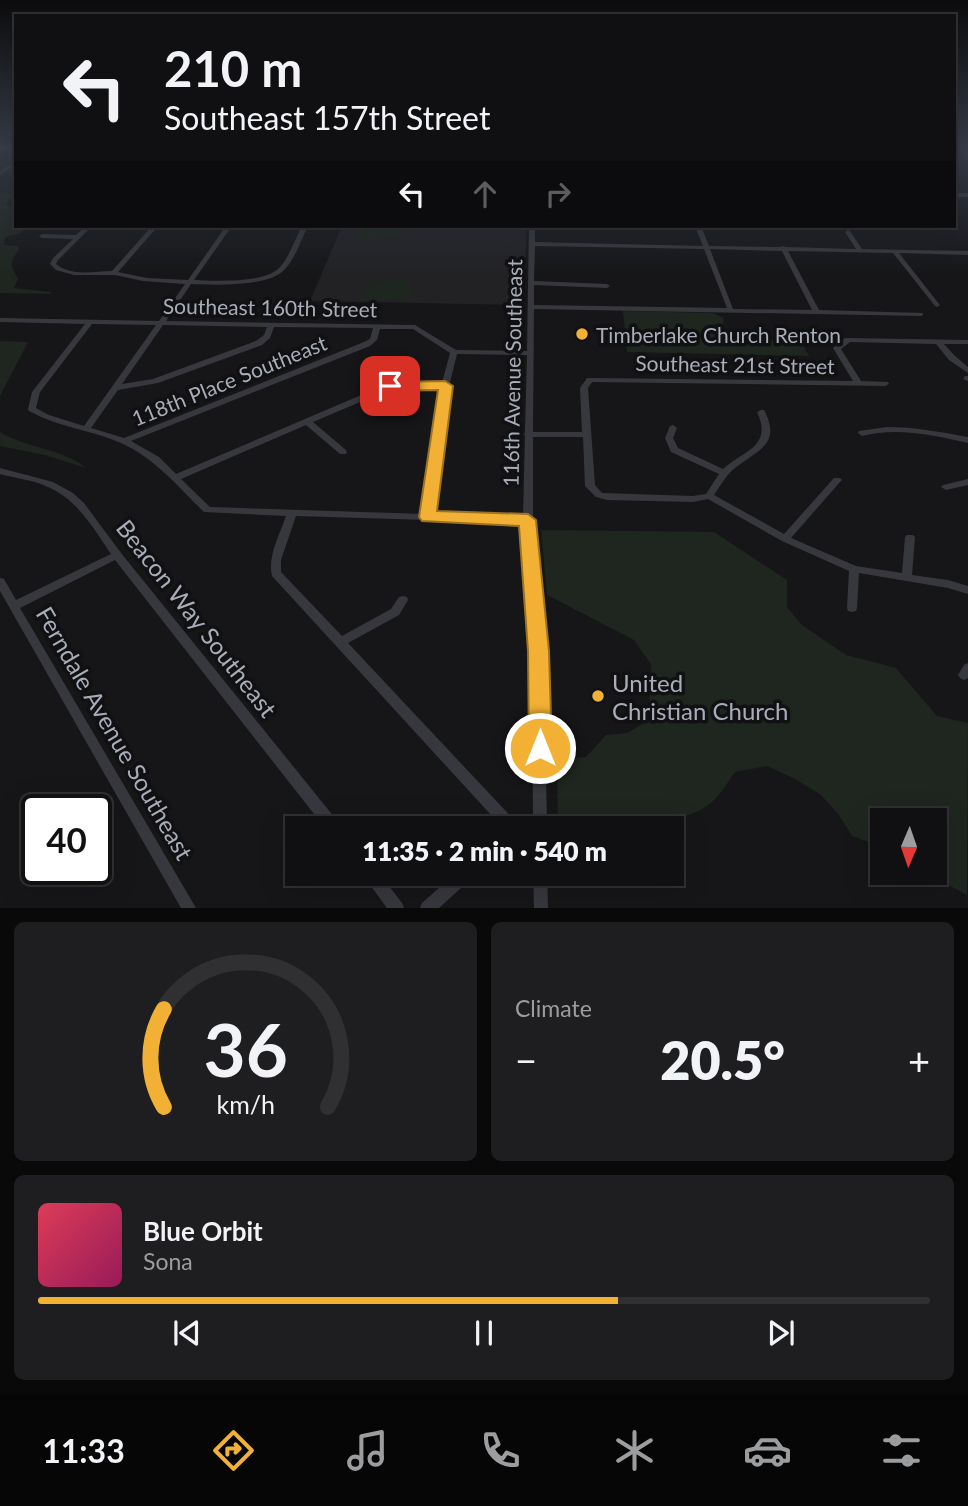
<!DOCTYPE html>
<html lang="en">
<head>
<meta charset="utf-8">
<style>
	:root { --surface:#101012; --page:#1e1e20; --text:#f1f3f6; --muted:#9c9d9f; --line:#303032; --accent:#f2b134 }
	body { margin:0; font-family:Lato,sans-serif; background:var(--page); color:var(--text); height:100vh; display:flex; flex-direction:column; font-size:26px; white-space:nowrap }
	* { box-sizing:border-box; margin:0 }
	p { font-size:23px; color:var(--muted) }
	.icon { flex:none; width:38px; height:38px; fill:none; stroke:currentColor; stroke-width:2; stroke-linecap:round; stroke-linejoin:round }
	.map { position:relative; height:908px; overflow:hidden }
	.drawer { display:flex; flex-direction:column; gap:14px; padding:14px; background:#09090a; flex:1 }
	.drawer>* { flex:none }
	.hud { position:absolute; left:14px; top:14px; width:942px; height:214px; border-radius:0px; box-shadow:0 7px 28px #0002,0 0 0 2px var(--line); background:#101012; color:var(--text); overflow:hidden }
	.needle { width:46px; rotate:182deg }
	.buttons { position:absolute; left:870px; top:808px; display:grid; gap:14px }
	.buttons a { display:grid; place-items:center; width:77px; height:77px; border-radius:0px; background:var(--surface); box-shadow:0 7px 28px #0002,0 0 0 2px var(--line); font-size:35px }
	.speed { position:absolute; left:21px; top:794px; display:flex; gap:14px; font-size:35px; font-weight:700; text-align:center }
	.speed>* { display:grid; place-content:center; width:91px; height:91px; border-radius:50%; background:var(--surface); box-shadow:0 7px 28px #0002,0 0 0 2px var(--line); line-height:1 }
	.speed .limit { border:4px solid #111; border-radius:10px; background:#fff; color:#111 }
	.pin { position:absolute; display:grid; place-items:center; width:60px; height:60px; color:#fff; margin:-30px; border-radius:14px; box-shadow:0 4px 10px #0006 }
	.me { position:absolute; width:77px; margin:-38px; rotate:0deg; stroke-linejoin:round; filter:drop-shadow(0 0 5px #0008) }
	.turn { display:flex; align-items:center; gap:24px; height:147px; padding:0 35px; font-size:32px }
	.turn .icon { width:91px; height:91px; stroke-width:2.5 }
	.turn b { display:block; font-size:49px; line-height:60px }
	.lanes { display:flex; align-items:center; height:66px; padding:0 35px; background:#0003; justify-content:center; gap:35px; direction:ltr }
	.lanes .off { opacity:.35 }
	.big { font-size:52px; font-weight:800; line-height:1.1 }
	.drawer .card { flex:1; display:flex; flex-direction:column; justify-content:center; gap:10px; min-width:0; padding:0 24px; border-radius:10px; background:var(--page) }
	.drawer .dial { align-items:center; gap:0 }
	.dial svg { height:182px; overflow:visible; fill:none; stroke:var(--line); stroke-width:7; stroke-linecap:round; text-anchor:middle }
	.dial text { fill:var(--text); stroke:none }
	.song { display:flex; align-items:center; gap:21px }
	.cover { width:84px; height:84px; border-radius:10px; background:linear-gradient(135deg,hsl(350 70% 55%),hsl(330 70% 35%)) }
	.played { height:7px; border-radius:4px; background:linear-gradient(90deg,var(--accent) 65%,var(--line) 65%) }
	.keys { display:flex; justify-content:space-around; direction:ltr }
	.heat { display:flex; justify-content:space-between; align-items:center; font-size:38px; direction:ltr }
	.drawer .tiles { flex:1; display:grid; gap:14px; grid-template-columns:1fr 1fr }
	.card:last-child { grid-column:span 2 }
	.trip { position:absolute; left:285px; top:816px; width:399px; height:70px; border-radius:0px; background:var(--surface); box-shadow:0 7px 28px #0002,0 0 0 2px var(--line); font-weight:800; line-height:70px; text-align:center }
	.menu { display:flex; height:112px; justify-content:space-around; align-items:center; background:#060607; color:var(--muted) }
	.menu .icon { width:49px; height:49px }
	.menu .current { color:var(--accent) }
	.menu b { font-size:32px; color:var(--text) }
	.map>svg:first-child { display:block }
</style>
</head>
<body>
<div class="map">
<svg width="968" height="908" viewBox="0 0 968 908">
	<rect width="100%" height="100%" fill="#161618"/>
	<path fill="#222225" d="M 342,226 L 526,226 L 525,305 L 310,301 Z"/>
	<g fill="#1e261f">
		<path d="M 0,192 L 15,194 L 6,204 L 16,210 L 16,226 L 28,226 L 19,234 L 5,237 L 4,245 L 18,246 L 19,249 C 8,266 11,264 18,279 L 14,288 L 51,292 L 50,294 L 0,293 Z"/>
		<path d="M 360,226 L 409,226 C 398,243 372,240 355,239 Z"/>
		<path d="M 410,280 L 412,300 L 360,300 C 367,279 391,280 410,280 Z"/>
		<path d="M 623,311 L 713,313 L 724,318 L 722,330 L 728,335 L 781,341 L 781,331 L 796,332 L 809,356 L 627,352 Z"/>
		<path d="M 0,341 L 28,342 L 0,396 Z"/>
		<path d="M 0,432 C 28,449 59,447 86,468 L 45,455 L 0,446 Z"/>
		<path d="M 541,530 L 714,532 L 787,580 L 787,607 L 802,625 L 846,655 L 896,668 L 937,716 L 968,723 L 967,895 L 926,873 L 934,873 L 934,821 L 882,821 L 882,847 L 852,836 L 839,815 L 821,795 L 795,779 L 767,766 L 735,772 C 728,782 721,794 712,802 C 680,831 599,823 558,825 L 557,759 L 586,757 L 606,735 L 627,733 L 649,720 L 651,664 L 634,640 L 547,595 Z"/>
	</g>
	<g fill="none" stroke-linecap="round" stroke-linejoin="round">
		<g fill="#37383d" fill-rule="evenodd">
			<path d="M 955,147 L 960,147 L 968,154 L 968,158 Z"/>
			<path d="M 16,161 L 16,164 L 0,175 L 0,171 Z"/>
			<rect x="954" y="193" width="14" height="4"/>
			<path d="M 86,226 L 92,226 L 58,260 L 56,264 C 72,277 94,271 112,271 L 152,226 L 158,226 L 118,272 L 147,278 L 188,280 L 226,226 L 232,226 L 194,280 C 216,281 267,284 281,266 C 290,255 295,239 302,226 L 308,226 C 301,240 295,259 284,270 C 269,287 213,285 191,284 L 166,321 L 415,325 L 456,350 L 527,351 L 529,226 L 535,226 L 535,242 L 703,246 L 695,226 L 701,226 L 709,246 L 780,247 L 783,246 L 786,247 L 856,249 L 845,232 L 848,230 L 850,231 L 862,249 L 968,251 L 968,255 L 899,253 L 939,304 L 940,305 L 937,307 L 935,306 L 893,253 L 788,251 L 819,310 L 923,313 L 923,315 L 921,316 L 534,309 L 533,432 L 582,432 L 580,388 L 587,378 L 590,378 L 853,381 L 833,348 L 845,338 L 968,340 L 968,344 L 944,344 L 955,356 L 968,367 L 968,373 L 949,360 L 936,344 L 850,342 L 841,349 L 861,381 L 888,382 L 889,384 L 885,386 L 592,382 L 588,388 L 595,485 L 602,493 L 693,496 L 706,494 L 719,474 L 671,452 L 665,438 L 670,426 L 673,425 L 677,428 L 673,438 L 678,448 L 723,469 C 745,450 773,446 757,412 L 761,410 L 764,410 C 782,444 758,450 735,468 C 726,475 721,485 714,495 L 784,534 L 834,478 L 840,478 L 842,480 L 840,482 L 791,538 L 856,566 L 902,573 L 905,537 L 907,535 L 913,535 L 915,537 L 912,575 L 948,580 L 968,586 L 968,594 L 948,588 L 859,573 L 857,608 L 856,611 L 852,612 L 848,611 L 847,608 L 849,571 L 782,541 L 708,499 L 693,502 L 607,500 L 596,497 L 585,486 L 583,437 L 533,437 L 533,520 L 544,651 L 547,828 L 533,828 L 532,651 L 523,523 L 296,516 L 281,560 L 281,572 L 342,636 L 391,609 L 399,597 L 403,596 L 407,597 L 408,600 L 399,615 L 348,643 L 517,823 L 519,828 L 503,828 L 272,576 C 267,557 280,534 286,516 L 204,512 C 178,487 155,458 121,443 C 91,430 58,427 29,411 L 28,409 L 32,392 L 85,324 L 0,322 L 0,318 L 159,321 L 185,284 L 143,281 L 115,275 L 74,275 L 56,270 L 50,264 L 53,258 L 73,239 L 42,238 L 39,236 L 42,234 L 76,235 ZM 535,246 L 704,249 L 727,308 L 534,305 L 534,285 L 607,288 L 610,286 L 607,284 L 534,281 ZM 710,249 L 782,251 L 812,310 L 733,309 ZM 92,324 L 156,325 L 84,426 L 49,415 L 36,408 L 40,392 ZM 163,325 L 267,327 L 264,335 L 256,341 L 153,379 L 122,384 ZM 274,327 L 373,328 L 370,339 L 364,342 L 124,438 L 91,428 L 118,390 L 158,383 L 262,345 L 270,338 ZM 380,329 L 413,329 L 450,353 L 442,383 L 401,382 L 380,387 L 176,474 L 159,457 L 131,441 L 370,346 L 377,340 ZM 457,354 L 527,355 L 525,432 L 524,434 L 525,436 L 523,517 L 433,514 L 449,386 ZM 401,386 L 441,388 L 424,514 L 210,507 L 181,479 L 306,425 L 340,454 L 346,454 L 347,452 L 346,450 L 313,422 L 386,391 Z"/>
			<path d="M 965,376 L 968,376 L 968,381 L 963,379 Z"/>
			<path d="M 887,427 C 914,427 941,432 968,437 L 968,443 C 933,435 897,427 862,436 L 858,433 L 859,431 Z"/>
			<path d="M 0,468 L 53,482 L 73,493 L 84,503 L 121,553 L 339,823 L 341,828 L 325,828 L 115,560 L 20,608 L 196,908 L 181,908 L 0,591 L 0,578 L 4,579 L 16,600 L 111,554 C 93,528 78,500 48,487 C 33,480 15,478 0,474 Z"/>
			<path d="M 968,479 L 968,485 L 946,490 L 941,487 L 943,485 Z"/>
			<path d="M 968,663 L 968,678 L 964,680 L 960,678 L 958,675 L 964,665 Z"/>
			<path d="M 363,873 L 379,873 L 402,903 L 404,908 L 387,908 L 365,878 Z"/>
			<path d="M 456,873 L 474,873 L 472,878 L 439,908 L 420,908 L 422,903 Z"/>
			<path d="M 533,873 L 547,873 L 548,908 L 534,908 Z"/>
		</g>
	</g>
	<linearGradient id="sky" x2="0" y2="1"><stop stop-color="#0c0c0d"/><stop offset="0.54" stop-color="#363c48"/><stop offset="1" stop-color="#363c48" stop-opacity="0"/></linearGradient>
	<rect width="968" height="274" fill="url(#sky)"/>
	<path fill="#f2b134" stroke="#9d7322" stroke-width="2" d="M 445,381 L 453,386 L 437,511 L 528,514 L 536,520 L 549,651 L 552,748 L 548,755 L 540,758 L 532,755 L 529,748 L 528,651 L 519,526 L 422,521 L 419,517 L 438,390 L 390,391 L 383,386 L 390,382 Z"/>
	<g fill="#f2b134" stroke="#111113" stroke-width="2.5">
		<circle cx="582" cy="334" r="7"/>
		<circle cx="598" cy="696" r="7"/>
	</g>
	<g text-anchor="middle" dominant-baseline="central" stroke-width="7" stroke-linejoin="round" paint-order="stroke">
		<g font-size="21" fill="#a8adb8" stroke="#111113">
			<text transform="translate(270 307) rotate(1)">Southeast 160th Street</text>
			<text transform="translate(735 364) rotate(1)">Southeast 21st Street</text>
			<text transform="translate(512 373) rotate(-89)">116th Avenue Southeast</text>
			<text transform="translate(229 380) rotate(-22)">118th Place Southeast</text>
		</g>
		<g font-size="21" fill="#a8adb8" stroke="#111113" text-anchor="start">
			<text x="596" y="334">Timberlake Church Renton</text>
		</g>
		<g font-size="24" fill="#a8adb8" stroke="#111113">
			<text transform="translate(197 618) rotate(52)">Beacon Way Southeast</text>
			<text transform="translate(115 733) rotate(60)">Ferndale Avenue Southeast</text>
		</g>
		<g font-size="24" fill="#a8adb8" stroke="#111113" text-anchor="start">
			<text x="612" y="682">United<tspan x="612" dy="28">Christian Church</tspan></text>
		</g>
	</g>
</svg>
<div class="buttons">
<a><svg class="needle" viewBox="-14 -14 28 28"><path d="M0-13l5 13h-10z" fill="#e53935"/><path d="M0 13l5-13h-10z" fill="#9c9d9f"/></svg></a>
</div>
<div class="speed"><div class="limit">40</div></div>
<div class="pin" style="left:390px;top:386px;background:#d93025"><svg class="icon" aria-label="arrive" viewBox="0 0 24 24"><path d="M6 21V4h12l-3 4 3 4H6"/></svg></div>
<svg class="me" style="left:540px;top:748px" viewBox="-20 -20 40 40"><circle r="17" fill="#f2b134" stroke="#fff" stroke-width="3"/><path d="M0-11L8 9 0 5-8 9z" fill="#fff"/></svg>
<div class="trip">11:35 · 2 min · 540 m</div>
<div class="hud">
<div class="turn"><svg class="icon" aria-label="left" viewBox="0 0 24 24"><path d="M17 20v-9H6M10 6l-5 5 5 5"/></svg><div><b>210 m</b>Southeast 157th Street</div></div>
<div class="lanes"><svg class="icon" aria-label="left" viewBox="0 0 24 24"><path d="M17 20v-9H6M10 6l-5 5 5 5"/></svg><svg class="icon off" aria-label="ahead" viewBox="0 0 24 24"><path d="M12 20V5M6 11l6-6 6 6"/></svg><svg class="icon off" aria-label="right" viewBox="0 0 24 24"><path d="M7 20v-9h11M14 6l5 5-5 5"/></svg></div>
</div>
</div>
<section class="drawer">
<div class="tiles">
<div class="card dial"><svg viewBox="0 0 100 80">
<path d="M14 69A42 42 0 1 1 86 69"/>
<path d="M14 69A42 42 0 0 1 14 26" stroke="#f2b134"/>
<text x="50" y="56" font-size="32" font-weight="700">36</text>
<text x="50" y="72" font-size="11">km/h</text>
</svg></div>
<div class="card"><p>Climate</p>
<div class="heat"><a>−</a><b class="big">20.5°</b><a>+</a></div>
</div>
<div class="card">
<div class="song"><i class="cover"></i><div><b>Blue Orbit</b><p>Sona</p></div></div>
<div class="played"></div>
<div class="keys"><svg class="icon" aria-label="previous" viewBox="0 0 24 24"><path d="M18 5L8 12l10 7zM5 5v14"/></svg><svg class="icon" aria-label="pause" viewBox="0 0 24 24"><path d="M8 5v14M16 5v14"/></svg><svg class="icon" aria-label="next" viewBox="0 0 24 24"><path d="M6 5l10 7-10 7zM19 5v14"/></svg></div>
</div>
</div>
</section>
<nav class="menu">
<b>11:33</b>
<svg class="icon current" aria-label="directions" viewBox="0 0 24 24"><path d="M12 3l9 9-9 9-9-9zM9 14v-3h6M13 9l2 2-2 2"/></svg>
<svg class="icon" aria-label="music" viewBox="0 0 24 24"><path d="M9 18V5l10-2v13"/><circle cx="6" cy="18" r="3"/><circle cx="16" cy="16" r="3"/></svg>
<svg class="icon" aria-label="phone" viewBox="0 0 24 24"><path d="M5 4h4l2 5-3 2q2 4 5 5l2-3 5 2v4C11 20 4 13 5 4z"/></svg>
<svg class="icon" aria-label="climate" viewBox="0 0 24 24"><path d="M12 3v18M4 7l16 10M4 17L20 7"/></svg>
<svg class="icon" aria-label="car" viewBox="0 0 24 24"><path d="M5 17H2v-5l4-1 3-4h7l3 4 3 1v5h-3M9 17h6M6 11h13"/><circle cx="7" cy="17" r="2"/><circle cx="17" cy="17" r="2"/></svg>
<svg class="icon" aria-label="filters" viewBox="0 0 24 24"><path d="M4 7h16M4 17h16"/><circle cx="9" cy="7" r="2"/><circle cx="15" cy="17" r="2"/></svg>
</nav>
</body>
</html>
